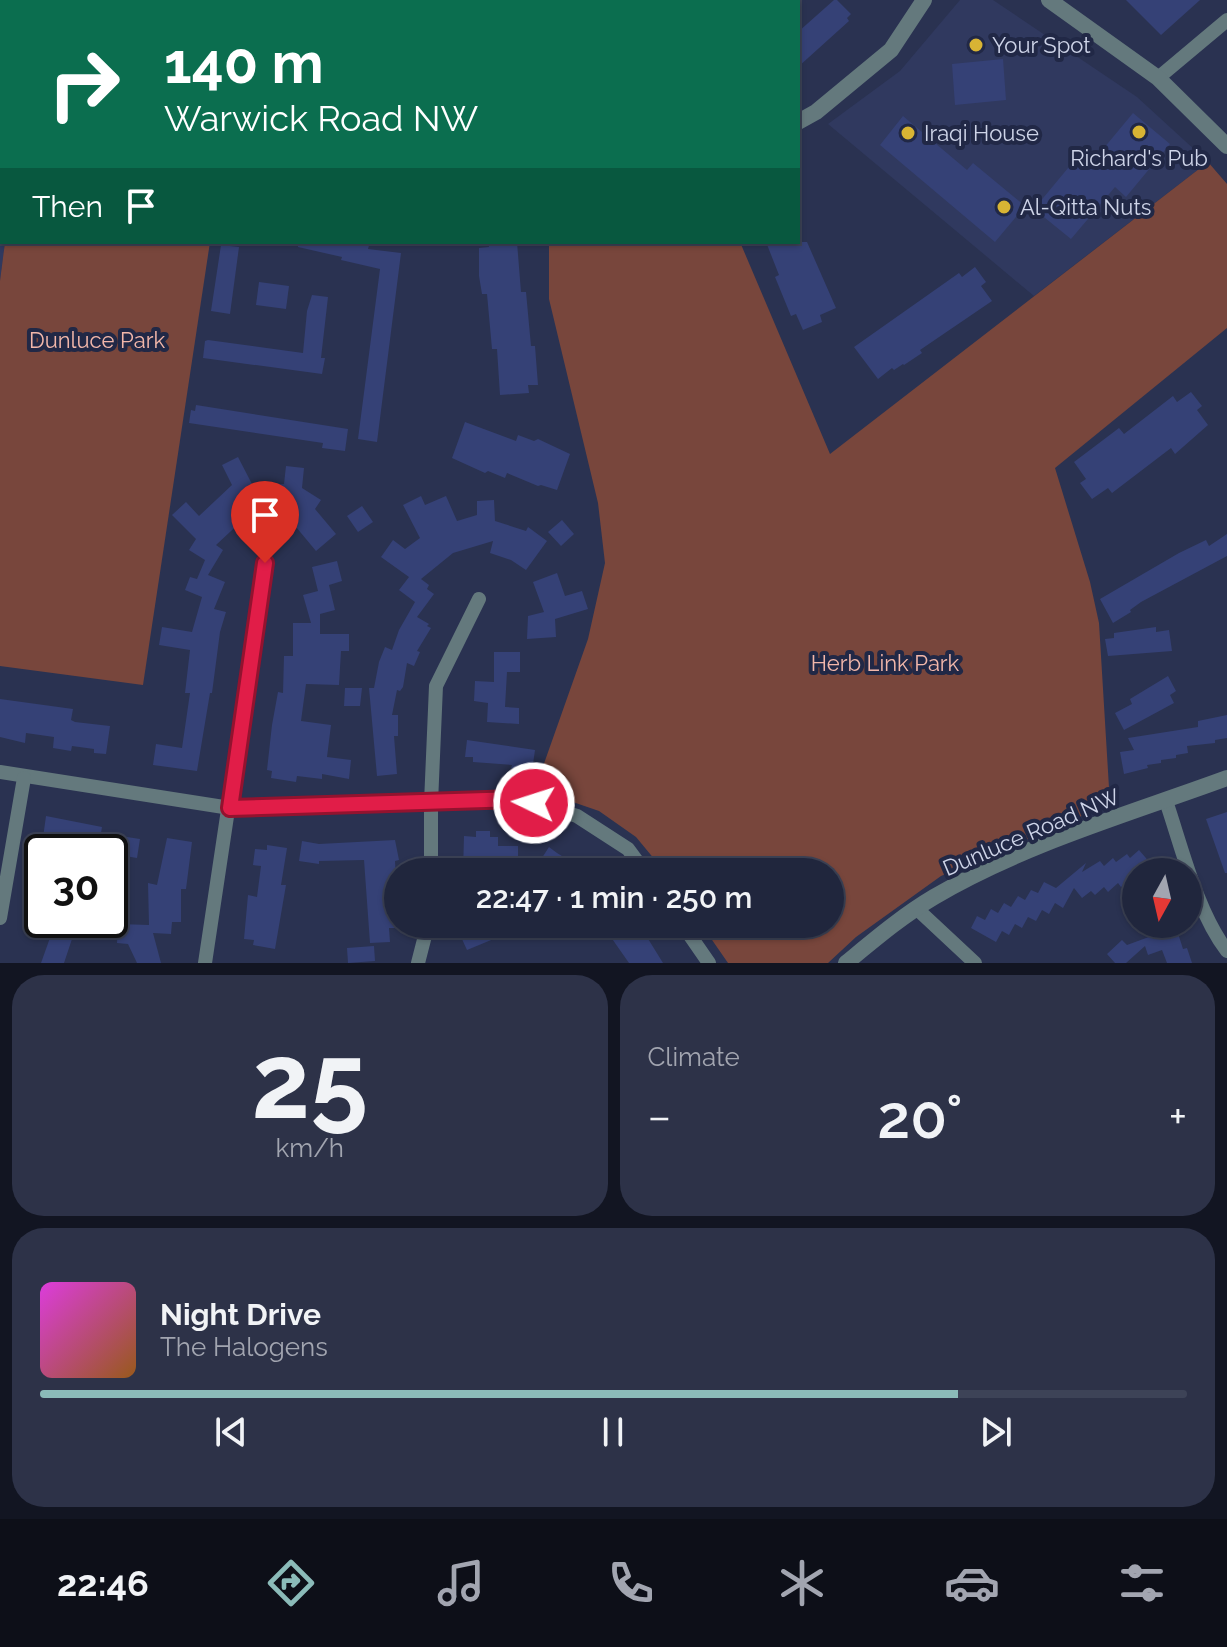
<!DOCTYPE html>
<html lang="en">
<head>
<meta charset="utf-8">
<style>
	:root { --surface:#20263d; --page:#2d3248; --text:#f1f3f6; --muted:#a2a5b0; --line:#3d4357; --accent:#8bbbb9 }
	body { margin:0; font-family:Raleway,sans-serif; background:var(--page); color:var(--text); height:100vh; display:flex; flex-direction:column; font-size:30px; white-space:nowrap }
	* { box-sizing:border-box; margin:0 }
	p { font-size:26px; color:var(--muted) }
	.icon { flex:none; width:44px; height:44px; fill:none; stroke:currentColor; stroke-width:2; stroke-linecap:round; stroke-linejoin:round }
	.map { position:relative; height:963px; overflow:hidden }
	.panel { display:flex; flex-direction:column; gap:12px; padding:12px; background:#121522; flex:1 }
	.panel>* { flex:none }
	.hud { position:absolute; left:0px; top:0px; width:800px; height:244px; box-shadow:0 2px 6px #0004,0 0 0 2px var(--line); background:#0b6e4f; color:#fff; overflow:hidden }
	.needle { width:52px; rotate:188deg }
	.controls { position:absolute; left:1122px; top:858px; display:grid; gap:16px }
	.controls a { display:grid; place-items:center; width:80px; height:80px; border-radius:50%; background:var(--surface); box-shadow:0 2px 6px #0004,0 0 0 2px var(--line); font-size:40px }
	.speed { position:absolute; left:24px; top:834px; display:flex; gap:16px; font-size:40px; font-weight:700; text-align:center }
	.speed>* { display:grid; place-content:center; width:104px; height:104px; border-radius:50%; background:var(--surface); box-shadow:0 2px 6px #0004,0 0 0 2px var(--line); line-height:1 }
	.speed .limit { border:4px solid #111; border-radius:12px; background:#fff; color:#111 }
	.pin { position:absolute; display:grid; place-items:center; width:68px; height:68px; color:#fff; margin:-82px -34px; border-radius:50% 50% 50% 0; rotate:-45deg; box-shadow:0 0 8px #0007 }
	.pin .icon { rotate:45deg }
	.me { position:absolute; width:88px; margin:-44px; rotate:274deg; stroke-linejoin:round; filter:drop-shadow(0 0 6px #0008) }
	.turn { display:flex; align-items:center; gap:28px; height:168px; padding:0 32px; font-size:36px }
	.turn .icon { width:104px; height:104px; stroke-width:2.5 }
	.turn b { display:block; font-size:56px; line-height:68px }
	.then { display:flex; align-items:center; height:76px; padding:0 32px; background:#0003; gap:16px; font-size:30px }
	.big { font-size:60px; font-weight:600; line-height:1.1 }
	.panel .tile { flex:1; display:flex; flex-direction:column; justify-content:center; gap:12px; min-width:0; padding:0 28px; border-radius:32px; background:var(--page) }
	.panel .dial { align-items:center; gap:0 }
	.dial b { font-size:104px; line-height:1 }
	.song { display:flex; align-items:center; gap:24px }
	.cover { width:96px; height:96px; border-radius:12px; background:linear-gradient(135deg,hsl(300 70% 55%),hsl(30 70% 35%)) }
	.played { height:8px; border-radius:4px; background:linear-gradient(90deg,var(--accent) 80%,var(--line) 80%) }
	.keys { display:flex; justify-content:space-around; direction:ltr }
	.heat { display:flex; justify-content:space-between; align-items:center; font-size:44px; direction:ltr }
	.panel .tiles { flex:1; display:grid; gap:12px; grid-template-columns:1fr 1fr }
	.tile:last-child { grid-column:span 2 }
	.trip { position:absolute; left:384px; top:858px; width:460px; height:80px; border-radius:40px; background:var(--surface); box-shadow:0 2px 6px #0004,0 0 0 2px var(--line); font-weight:600; line-height:80px; text-align:center }
	.tabs { display:flex; height:128px; justify-content:space-around; align-items:center; background:#0d0f18; color:var(--muted) }
	.tabs .icon { width:56px; height:56px }
	.tabs .current { color:var(--accent) }
	.tabs b { font-size:36px; color:var(--text) }
	.map>svg:first-child { display:block }
</style>
</head>
<body>
<div class="map">
<svg width="1227" height="963" viewBox="0 0 1227 963">
	<rect width="100%" height="100%" fill="#2a3251"/>
	<g fill="#30395f">
		<path d="M 0,0 L 182,0 L 2,2 L 2,65 Z"/>
		<path d="M 960,0 L 993,0 L 1137,97 L 1208,162 L 1034,296 L 828,124 L 900,71 Z"/>
		<path d="M 0,118 L 2,242 L 5,242 L 0,281 Z"/>
	</g>
	<g fill="#78463c">
		<path d="M 1208,162 L 1227,184 L 1227,328 L 1055,468 L 1090,582 L 1099,623 L 1110,804 L 941,876 L 856,937 L 828,963 L 728,963 L 701,924 L 830,924 L 830,872 L 665,872 L 636,837 L 599,811 L 535,789 L 588,639 L 605,563 L 598,503 L 549,299 L 549,242 L 740,242 L 830,454 Z"/>
		<path d="M 5,242 L 210,242 L 143,685 L 0,666 L 0,281 Z"/>
	</g>
	<g fill="#354176">
		<path d="M 834,0 L 837,0 L 851,14 L 847,18 L 849,21 L 798,67 L 798,32 Z"/>
		<path d="M 1126,0 L 1200,0 L 1161,35 Z"/>
		<path d="M 1003,59 L 1006,100 L 955,105 L 952,64 Z"/>
		<path d="M 1133,113 L 1170,144 L 1126,197 L 1115,187 L 1071,239 L 1034,209 L 1078,156 L 1089,166 Z"/>
		<path d="M 903,116 L 967,170 L 973,163 L 1025,206 L 995,242 L 880,145 Z"/>
		<path d="M 298,242 L 370,242 L 368,249 L 401,253 L 377,442 L 358,439 L 380,269 L 341,260 L 342,257 L 298,247 Z"/>
		<path d="M 488,242 L 517,242 L 521,292 L 526,292 L 531,346 L 535,346 L 538,385 L 528,385 L 529,393 L 500,395 L 497,349 L 492,349 L 487,294 L 482,294 L 479,276 L 479,248 L 489,247 Z"/>
		<path d="M 766,242 L 807,242 L 836,308 L 820,315 L 822,322 L 803,330 L 796,314 L 791,316 L 775,277 L 779,275 Z"/>
		<path d="M 221,245 L 239,247 L 230,314 L 211,311 Z"/>
		<path d="M 975,267 L 986,282 L 981,286 L 992,301 L 920,350 L 922,353 L 904,365 L 903,364 L 894,370 L 892,368 L 878,379 L 854,347 L 959,273 L 962,277 Z"/>
		<path d="M 259,282 L 289,286 L 286,309 L 256,305 Z"/>
		<path d="M 312,295 L 328,297 L 321,358 L 325,358 L 322,374 L 203,358 L 205,341 L 208,340 L 303,353 L 307,311 Z"/>
		<path d="M 1191,392 L 1202,406 L 1197,410 L 1208,425 L 1175,454 L 1171,448 L 1112,493 L 1108,488 L 1092,499 L 1080,483 L 1086,479 L 1074,462 L 1119,428 L 1124,434 L 1173,396 L 1177,402 Z"/>
		<path d="M 196,405 L 348,429 L 345,451 L 322,448 L 323,443 L 189,423 L 191,410 L 195,411 Z"/>
		<path d="M 465,422 L 516,441 L 518,435 L 534,441 L 538,439 L 570,454 L 557,490 L 541,485 L 538,486 L 507,473 L 505,478 L 488,471 L 485,473 L 452,458 Z"/>
		<path d="M 238,457 L 253,486 L 284,484 L 286,466 L 304,468 L 302,488 L 321,500 L 315,509 L 336,534 L 316,551 L 296,527 L 278,516 L 245,518 L 216,545 L 223,550 L 208,575 L 225,582 L 214,609 L 226,612 L 220,632 L 212,693 L 210,693 L 197,771 L 153,765 L 156,744 L 182,748 L 190,693 L 185,693 L 190,650 L 159,645 L 162,627 L 192,632 L 202,597 L 185,590 L 190,577 L 197,579 L 205,560 L 189,550 L 196,539 L 172,515 L 186,502 L 199,516 L 232,485 L 222,465 Z"/>
		<path d="M 421,496 L 425,505 L 446,496 L 457,521 L 477,515 L 477,501 L 494,500 L 495,521 L 526,531 L 528,527 L 547,541 L 526,570 L 511,560 L 490,553 L 493,541 L 453,553 L 421,579 L 429,585 L 427,589 L 434,594 L 417,617 L 429,624 L 427,626 L 431,628 L 417,651 L 420,652 L 414,666 L 407,663 L 403,687 L 400,691 L 397,690 L 392,715 L 398,715 L 398,736 L 394,736 L 397,774 L 377,776 L 369,688 L 374,688 L 379,662 L 385,647 L 392,650 L 399,630 L 415,602 L 399,590 L 409,577 L 381,557 L 393,540 L 405,549 L 420,538 L 403,505 Z"/>
		<path d="M 362,506 L 373,522 L 358,532 L 347,516 Z"/>
		<path d="M 562,520 L 574,534 L 561,546 L 548,532 Z"/>
		<path d="M 1227,534 L 1227,556 L 1141,602 L 1130,610 L 1131,612 L 1113,623 L 1100,599 L 1179,553 L 1206,540 L 1209,546 Z"/>
		<path d="M 337,561 L 342,581 L 329,585 L 335,610 L 320,614 L 320,634 L 349,634 L 349,651 L 341,651 L 339,685 L 306,684 L 301,721 L 331,725 L 327,757 L 351,760 L 349,779 L 322,774 L 322,779 L 297,776 L 296,782 L 271,778 L 272,771 L 267,770 L 272,725 L 278,692 L 283,693 L 284,656 L 293,656 L 293,623 L 311,623 L 303,595 L 318,591 L 312,567 Z"/>
		<path d="M 557,573 L 565,596 L 582,591 L 588,609 L 555,619 L 556,637 L 527,639 L 528,616 L 544,612 L 533,582 Z"/>
		<path d="M 1156,627 L 1156,632 L 1169,630 L 1172,651 L 1108,656 L 1105,639 L 1114,638 L 1114,633 Z"/>
		<path d="M 494,652 L 520,652 L 520,672 L 507,672 L 505,707 L 519,708 L 519,724 L 487,722 L 488,703 L 474,701 L 475,681 L 494,682 Z"/>
		<path d="M 1168,676 L 1176,691 L 1170,695 L 1174,703 L 1124,730 L 1115,713 L 1132,704 L 1130,699 Z"/>
		<path d="M 345,688 L 362,688 L 360,706 L 344,706 Z"/>
		<path d="M 0,699 L 73,709 L 71,720 L 75,722 L 110,726 L 106,754 L 94,753 L 94,749 L 72,746 L 71,751 L 53,748 L 54,737 L 26,733 L 25,743 L 0,737 Z"/>
		<path d="M 1227,715 L 1227,738 L 1215,740 L 1215,743 L 1187,746 L 1188,753 L 1176,755 L 1176,758 L 1161,760 L 1161,763 L 1147,765 L 1148,768 L 1124,774 L 1120,752 L 1134,750 L 1128,738 L 1198,727 L 1198,721 Z"/>
		<path d="M 467,740 L 535,750 L 532,771 L 511,768 L 512,765 L 473,762 L 473,757 L 465,757 Z"/>
		<path d="M 1227,812 L 1227,873 L 1225,873 L 1206,819 Z"/>
		<path d="M 46,816 L 102,827 L 101,833 L 140,839 L 137,858 L 119,855 L 120,847 L 75,841 L 74,852 L 41,852 Z"/>
		<path d="M 476,831 L 490,831 L 490,837 L 498,837 L 498,846 L 518,846 L 518,865 L 498,865 L 499,872 L 463,872 L 464,836 L 476,837 Z"/>
		<path d="M 167,838 L 192,842 L 186,889 L 181,889 L 181,922 L 172,922 L 171,934 L 153,933 L 161,963 L 137,963 L 128,944 L 117,943 L 118,924 L 149,925 L 148,883 L 157,885 Z"/>
		<path d="M 395,840 L 399,860 L 395,861 L 399,928 L 389,928 L 390,942 L 370,943 L 364,860 L 319,861 L 319,864 L 299,861 L 302,841 L 319,844 Z"/>
		<path d="M 267,845 L 287,848 L 281,885 L 286,885 L 275,949 L 253,945 L 254,940 L 244,939 L 248,895 L 257,897 L 261,866 L 253,865 L 255,849 L 267,850 Z"/>
		<path d="M 549,847 L 557,853 L 575,864 L 566,864 L 561,872 L 543,872 L 548,864 L 538,864 Z"/>
		<path d="M 1139,850 L 1158,872 L 1136,872 L 1136,875 L 1121,887 L 1118,883 L 1108,892 L 1104,887 L 1095,895 L 1091,891 L 1082,898 L 1074,888 L 1063,908 L 1055,903 L 1049,914 L 1042,910 L 1036,921 L 1028,917 L 1022,928 L 1015,924 L 1009,935 L 1002,931 L 996,942 L 971,928 L 977,916 L 985,920 L 991,909 L 998,913 L 1004,903 L 1011,907 L 1018,896 L 1025,900 L 1031,890 L 1038,893 L 1044,882 L 1056,888 L 1086,863 L 1082,872 L 1100,861 L 1104,866 L 1113,858 L 1116,862 L 1127,854 L 1130,858 Z"/>
		<path d="M 36,920 L 89,922 L 87,938 L 73,936 L 64,963 L 41,963 L 51,935 L 35,933 Z"/>
		<path d="M 474,924 L 490,924 L 496,938 L 467,950 L 461,937 L 466,934 L 464,928 Z"/>
		<path d="M 608,924 L 633,924 L 638,931 L 642,929 L 663,963 L 629,963 L 608,933 L 612,930 Z"/>
		<path d="M 1176,927 L 1183,949 L 1187,948 L 1192,963 L 1167,963 L 1162,950 L 1148,955 L 1145,946 L 1126,963 L 1115,963 L 1107,954 L 1122,940 L 1127,945 Z"/>
		<path d="M 374,946 L 375,961 L 348,963 L 347,948 Z"/>
	</g>
	<g fill="none" stroke-linecap="round" stroke-linejoin="round">
		<g stroke="#64797d" stroke-width="14">
			<path d="M 1158,78 L 1227,20"/>
			<path d="M 0,772 L 230,808 L 522,799 L 577,816 L 628,849 L 645,872"/>
			<path d="M 1166,801 C 1182,848 1197,912 1227,951"/>
			<path d="M 431,872 L 431,803 L 436,686 L 479,599"/>
			<path d="M 916,908 L 975,963"/>
			<path d="M 0,918 L 24,778"/>
			<path d="M 682,924 L 709,963"/>
			<path d="M 205,963 L 265,563"/>
			<path d="M 418,963 L 428,924"/>
		</g>
		<g stroke="#64797d" stroke-width="16">
			<path d="M 1049,0 L 1158,78 L 1227,146"/>
			<path d="M 0,91 L 2,91"/>
			<path d="M 798,122 L 816,112 L 891,50 L 924,0"/>
			<path d="M 846,963 C 874,940 902,916 934,897 C 1024,844 1129,814 1227,778"/>
		</g>
	</g>
	<g fill="none" stroke-linecap="round" stroke-linejoin="round">
		<defs>
			<path id="route" d="M 265,563 L 230,808 L 522,799 L 534,803"/>
		</defs>
		<use href="#route" stroke="#92132f" stroke-width="20"/>
		<use href="#route" stroke="#e11d48" stroke-width="14"/>
	</g>
	<g fill="#d8b434" stroke="#212846" stroke-width="3">
		<circle cx="976" cy="45" r="8"/>
		<circle cx="1139" cy="132" r="8"/>
		<circle cx="908" cy="133" r="8"/>
		<circle cx="1004" cy="207" r="8"/>
	</g>
	<g text-anchor="middle" dominant-baseline="central" stroke-width="8" stroke-linejoin="round" paint-order="stroke">
		<g font-size="22" fill="#ced4e8" stroke="#212846" text-anchor="start">
			<text x="992" y="45">Your Spot</text>
			<text x="924" y="133">Iraqi House</text>
			<text x="1139" y="158" text-anchor="middle">Richard's Pub</text>
			<text x="1020" y="207">Al-Qitta Nuts</text>
		</g>
		<g font-size="22" fill="#f2b7aa" stroke="#212846">
			<text x="97" y="340">Dunluce Park</text>
			<text x="885" y="663">Herb Link Park</text>
		</g>
		<g font-size="22" fill="#ced4e8" stroke="#212846">
			<text transform="translate(1031 832) rotate(-23)">Dunluce Road NW</text>
		</g>
	</g>
</svg>
<div class="controls">
<a><svg class="needle" viewBox="-14 -14 28 28"><path d="M0-13l5 13h-10z" fill="#e53935"/><path d="M0 13l5-13h-10z" fill="#a2a5b0"/></svg></a>
</div>
<div class="speed"><div class="limit">30</div></div>
<div class="pin" style="left:265px;top:563px;background:#d93025"><svg class="icon" aria-label="arrive" viewBox="0 0 24 24"><path d="M6 21V4h12l-3 4 3 4H6"/></svg></div>
<svg class="me" style="left:534px;top:803px" viewBox="-20 -20 40 40"><circle r="17" fill="#e11d48" stroke="#fff" stroke-width="3"/><path d="M0-11L8 9 0 5-8 9z" fill="#fff"/></svg>
<div class="trip">22:47 · 1 min · 250 m</div>
<div class="hud">
<div class="turn"><svg class="icon" aria-label="right" viewBox="0 0 24 24"><path d="M7 20v-9h11M14 6l5 5-5 5"/></svg><div><b>140 m</b>Warwick Road NW</div></div>
<div class="then">Then<svg class="icon" aria-label="arrive" viewBox="0 0 24 24"><path d="M6 21V4h12l-3 4 3 4H6"/></svg></div>
</div>
</div>
<section class="panel">
<div class="tiles">
<div class="tile dial"><b>25</b><p>km/h</p></div>
<div class="tile"><p>Climate</p>
<div class="heat"><a>−</a><b class="big">20°</b><a>+</a></div>
</div>
<div class="tile">
<div class="song"><i class="cover"></i><div><b>Night Drive</b><p>The Halogens</p></div></div>
<div class="played"></div>
<div class="keys"><svg class="icon" aria-label="previous" viewBox="0 0 24 24"><path d="M18 5L8 12l10 7zM5 5v14"/></svg><svg class="icon" aria-label="pause" viewBox="0 0 24 24"><path d="M8 5v14M16 5v14"/></svg><svg class="icon" aria-label="next" viewBox="0 0 24 24"><path d="M6 5l10 7-10 7zM19 5v14"/></svg></div>
</div>
</div>
</section>
<nav class="tabs">
<b>22:46</b>
<svg class="icon current" aria-label="directions" viewBox="0 0 24 24"><path d="M12 3l9 9-9 9-9-9zM9 14v-3h6M13 9l2 2-2 2"/></svg>
<svg class="icon" aria-label="music" viewBox="0 0 24 24"><path d="M9 18V5l10-2v13"/><circle cx="6" cy="18" r="3"/><circle cx="16" cy="16" r="3"/></svg>
<svg class="icon" aria-label="phone" viewBox="0 0 24 24"><path d="M5 4h4l2 5-3 2q2 4 5 5l2-3 5 2v4C11 20 4 13 5 4z"/></svg>
<svg class="icon" aria-label="climate" viewBox="0 0 24 24"><path d="M12 3v18M4 7l16 10M4 17L20 7"/></svg>
<svg class="icon" aria-label="car" viewBox="0 0 24 24"><path d="M5 17H2v-5l4-1 3-4h7l3 4 3 1v5h-3M9 17h6M6 11h13"/><circle cx="7" cy="17" r="2"/><circle cx="17" cy="17" r="2"/></svg>
<svg class="icon" aria-label="filters" viewBox="0 0 24 24"><path d="M4 7h16M4 17h16"/><circle cx="9" cy="7" r="2"/><circle cx="15" cy="17" r="2"/></svg>
</nav>
</body>
</html>
